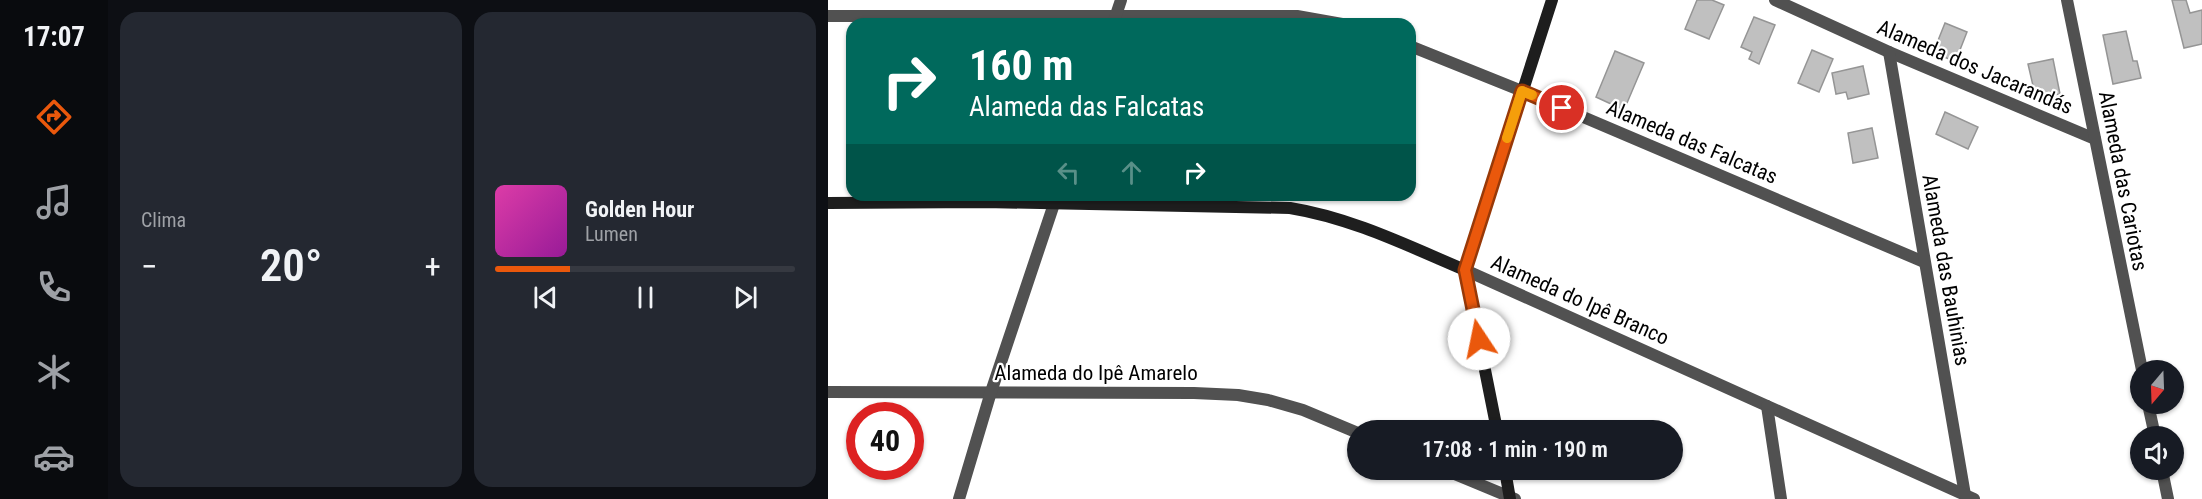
<!DOCTYPE html>
<html lang="pt">
<head>
<meta charset="utf-8">
<style>
	:root { --surface:#171b24; --page:#242831; --text:#f1f3f6; --muted:#9ea1a6; --line:#363941; --accent:#ea580c }
	body { margin:0; font-family:"Roboto Condensed",sans-serif; background:var(--page); color:var(--text); height:100vh; display:flex; flex-direction:column; font-size:22px; white-space:nowrap }
	* { box-sizing:border-box; margin:0 }
	p { font-size:20px; color:var(--muted) }
	.icon { flex:none; width:33px; height:33px; fill:none; stroke:currentColor; stroke-width:2; stroke-linecap:round; stroke-linejoin:round }
	.map { position:relative; flex:1; overflow:hidden }
	.panel { display:flex; flex-direction:column; gap:12px; padding:12px; background:#0d0f14; width:720px }
	.panel>* { flex:none }
	.hud { position:absolute; left:18px; top:18px; width:570px; height:183px; border-radius:18px; box-shadow:0 2px 4px #0004; background:#00695c; color:#fff; overflow:hidden }
	.needle { width:39px; rotate:199deg }
	.controls { position:absolute; left:1302px; top:360px; display:grid; gap:12px }
	.controls a { display:grid; place-items:center; width:54px; height:54px; border-radius:50%; background:var(--surface); box-shadow:0 2px 4px #0004; font-size:30px }
	.speed { position:absolute; left:18px; top:402px; display:flex; gap:12px; font-size:30px; font-weight:700; text-align:center }
	.speed>* { display:grid; place-content:center; width:78px; height:78px; border-radius:50%; background:var(--surface); box-shadow:0 2px 4px #0004; line-height:1 }
	.speed .limit { border:9px solid #d22; background:#fff; color:#111 }
	.pin { position:absolute; display:grid; place-items:center; width:51px; height:51px; color:#fff; margin:-26px; border:3px solid #fff; border-radius:50%; box-shadow:0 2px 6px #0007 }
	.me { position:absolute; width:66px; margin:-33px; rotate:349deg; stroke-linejoin:round; filter:drop-shadow(0 0 4px #0008) }
	.turn { display:flex; align-items:center; gap:21px; height:126px; padding:0 24px; font-size:27px }
	.turn .icon { width:78px; height:78px; stroke-width:2.5 }
	.turn b { display:block; font-size:42px; line-height:51px }
	.lanes { display:flex; align-items:center; height:57px; padding:0 24px; background:#0003; justify-content:center; gap:30px; direction:ltr }
	.lanes .off { opacity:.35 }
	.big { font-size:45px; font-weight:600; line-height:1.1 }
	.panel .tile { flex:1; display:flex; flex-direction:column; justify-content:center; gap:9px; min-width:0; padding:0 21px; border-radius:18px; background:var(--page) }
	.song { display:flex; align-items:center; gap:18px }
	.cover { width:72px; height:72px; border-radius:9px; background:linear-gradient(135deg,hsl(320 70% 55%),hsl(300 70% 35%)) }
	.played { height:6px; border-radius:3px; background:linear-gradient(90deg,var(--accent) 25%,var(--line) 25%) }
	.keys { display:flex; justify-content:space-around; direction:ltr }
	.heat { display:flex; justify-content:space-between; align-items:center; font-size:33px; direction:ltr }
	.panel .tiles { flex:1; display:grid; gap:12px; grid-template-columns:repeat(2,1fr) }
	.trip { position:absolute; left:519px; top:420px; width:336px; height:60px; border-radius:30px; background:var(--surface); box-shadow:0 2px 4px #0004; font-weight:600; line-height:60px; text-align:center }
	main { display:flex; flex:1; min-height:0 }
	.tab-bar { display:flex; flex-direction:column; width:108px; justify-content:space-around; align-items:center; background:#090b0e; color:var(--muted) }
	.tab-bar .icon { width:42px; height:42px }
	.tab-bar .on { color:var(--accent) }
	.tab-bar b { font-size:27px; color:var(--text) }
	.map>svg:first-child { display:block }
</style>
</head>
<body>
<main>
<nav class="tab-bar">
<b>17:07</b>
<svg class="icon on" aria-label="directions" viewBox="0 0 24 24"><path d="M12 3l9 9-9 9-9-9zM9 14v-3h6M13 9l2 2-2 2"/></svg>
<svg class="icon" aria-label="music" viewBox="0 0 24 24"><path d="M9 18V5l10-2v13"/><circle cx="6" cy="18" r="3"/><circle cx="16" cy="16" r="3"/></svg>
<svg class="icon" aria-label="phone" viewBox="0 0 24 24"><path d="M5 4h4l2 5-3 2q2 4 5 5l2-3 5 2v4C11 20 4 13 5 4z"/></svg>
<svg class="icon" aria-label="climate" viewBox="0 0 24 24"><path d="M12 3v18M4 7l16 10M4 17L20 7"/></svg>
<svg class="icon" aria-label="car" viewBox="0 0 24 24"><path d="M5 17H2v-5l4-1 3-4h7l3 4 3 1v5h-3M9 17h6M6 11h13"/><circle cx="7" cy="17" r="2"/><circle cx="17" cy="17" r="2"/></svg>
</nav>
<section class="panel">
<div class="tiles">
<div class="tile"><p>Clima</p>
<div class="heat"><a>−</a><b class="big">20°</b><a>+</a></div>
</div>
<div class="tile">
<div class="song"><i class="cover"></i><div><b>Golden Hour</b><p>Lumen</p></div></div>
<div class="played"></div>
<div class="keys"><svg class="icon" aria-label="previous" viewBox="0 0 24 24"><path d="M18 5L8 12l10 7zM5 5v14"/></svg><svg class="icon" aria-label="pause" viewBox="0 0 24 24"><path d="M8 5v14M16 5v14"/></svg><svg class="icon" aria-label="next" viewBox="0 0 24 24"><path d="M6 5l10 7-10 7zM19 5v14"/></svg></div>
</div>
</div>
</section>
<div class="map">
<svg width="1374" height="499" viewBox="0 0 1374 499">
	<rect width="100%" height="100%" fill="#fff"/>
	<g fill="#c0c0c0" stroke="#959595" stroke-width="1.5">
		<path d="M 869,0 L 884,0 L 896,5 L 881,39 L 857,29 Z"/>
		<path d="M 1344,0 L 1358,0 L 1362,13 L 1374,10 L 1374,44 L 1356,48 Z"/>
		<path d="M 926,17 L 947,25 L 931,64 L 921,59 L 924,52 L 913,47 Z"/>
		<path d="M 1117,23 L 1139,32 L 1130,55 L 1126,53 L 1124,60 L 1105,53 Z"/>
		<path d="M 1298,31 L 1305,61 L 1309,61 L 1313,78 L 1285,84 L 1275,35 Z"/>
		<path d="M 984,50 L 1005,59 L 991,92 L 970,83 Z"/>
		<path d="M 787,51 L 816,63 L 796,110 L 768,97 Z"/>
		<path d="M 1225,59 L 1232,94 L 1214,97 L 1213,89 L 1206,90 L 1200,64 Z"/>
		<path d="M 1035,66 L 1041,94 L 1020,99 L 1018,92 L 1008,94 L 1004,73 Z"/>
		<path d="M 1117,112 L 1150,127 L 1140,149 L 1108,134 Z"/>
		<path d="M 1044,128 L 1050,158 L 1025,163 L 1020,133 Z"/>
	</g>
	<g fill="none" stroke-linecap="round" stroke-linejoin="round">
		<g stroke="#515151" stroke-width="12">
			<path d="M 947,0 L 1061,52 L 1267,139"/>
			<path d="M 1239,0 L 1314,370"/>
			<path d="M 0,16 L 469,16 L 514,24"/>
			<path d="M 285,24 L 293,0"/>
			<path d="M 582,46 L 694,91 L 1096,262"/>
			<path d="M 1061,52 L 1137,495"/>
			<path d="M 637,270 L 1146,499"/>
			<path d="M 0,392 L 366,393 L 410,395 L 440,400 L 475,410 L 530,433"/>
			<path d="M 1320,404 L 1327,436"/>
			<path d="M 939,406 L 953,499"/>
			<path d="M 617,470 L 687,499"/>
			<path d="M 1334,470 L 1340,499"/>
			<path d="M 131,499 L 163,392 L 229,195"/>
		</g>
		<g stroke="#1e1e1e" stroke-width="12">
			<path d="M 0,203 L 157,202 L 462,208 C 524,218 580,246 637,270"/>
			<path d="M 669,430 L 637,270 L 724,0"/>
			<path d="M 677,470 L 682,499"/>
		</g>
	</g>
	<g fill="none" stroke-linecap="round" stroke-linejoin="round">
		<defs>
			<path id="route" d="M 651,339 L 637,270 L 694,91 L 734,108"/>
		</defs>
		<use href="#route" stroke="#983908" stroke-width="15"/>
		<use href="#route" stroke="#ea580c" stroke-width="10"/>
		<path stroke="#f59e0b" stroke-width="10" d="M 679,138 L 694,91 L 704,95"/>
	</g>
	<g text-anchor="middle" dominant-baseline="central" stroke-width="4.5" stroke-linejoin="round" paint-order="stroke">
		<g font-size="21" fill="#000" stroke="#fff">
			<text transform="translate(1147 67) rotate(23)">Alameda dos Jacarandás</text>
			<text transform="translate(864 142) rotate(23)">Alameda das Falcatas</text>
			<text transform="translate(1295 181) rotate(79)">Alameda das Cariotas</text>
			<text transform="translate(1118 270) rotate(80)">Alameda das Bauhinias</text>
			<text transform="translate(752 300) rotate(24)">Alameda do Ipê Branco</text>
			<text x="268" y="373">Alameda do Ipê Amarelo</text>
		</g>
	</g>
</svg>
<div class="controls">
<a><svg class="needle" viewBox="-14 -14 28 28"><path d="M0-13l5 13h-10z" fill="#e53935"/><path d="M0 13l5-13h-10z" fill="#9ea1a6"/></svg></a>
<a><svg class="icon" aria-label="sound" viewBox="0 0 24 24"><path d="M4 9h4l5-4v14l-5-4H4zM17 9q2 3 0 6"/></svg></a>
</div>
<div class="speed"><div class="limit">40</div></div>
<div class="pin" style="left:734px;top:108px;background:#d93025"><svg class="icon" aria-label="arrive" viewBox="0 0 24 24"><path d="M6 21V4h12l-3 4 3 4H6"/></svg></div>
<svg class="me" style="left:651px;top:339px" viewBox="-20 -20 40 40"><circle r="19" fill="#fff"/><path d="M0-13L10 11 0 6-10 11z" fill="#ea580c"/></svg>
<div class="trip">17:08 · 1 min · 190 m</div>
<div class="hud">
<div class="turn"><svg class="icon" aria-label="right" viewBox="0 0 24 24"><path d="M7 20v-9h11M14 6l5 5-5 5"/></svg><div><b>160 m</b>Alameda das Falcatas</div></div>
<div class="lanes"><svg class="icon off" aria-label="left" viewBox="0 0 24 24"><path d="M17 20v-9H6M10 6l-5 5 5 5"/></svg><svg class="icon off" aria-label="ahead" viewBox="0 0 24 24"><path d="M12 20V5M6 11l6-6 6 6"/></svg><svg class="icon" aria-label="right" viewBox="0 0 24 24"><path d="M7 20v-9h11M14 6l5 5-5 5"/></svg></div>
</div>
</div>
</main>
</body>
</html>
